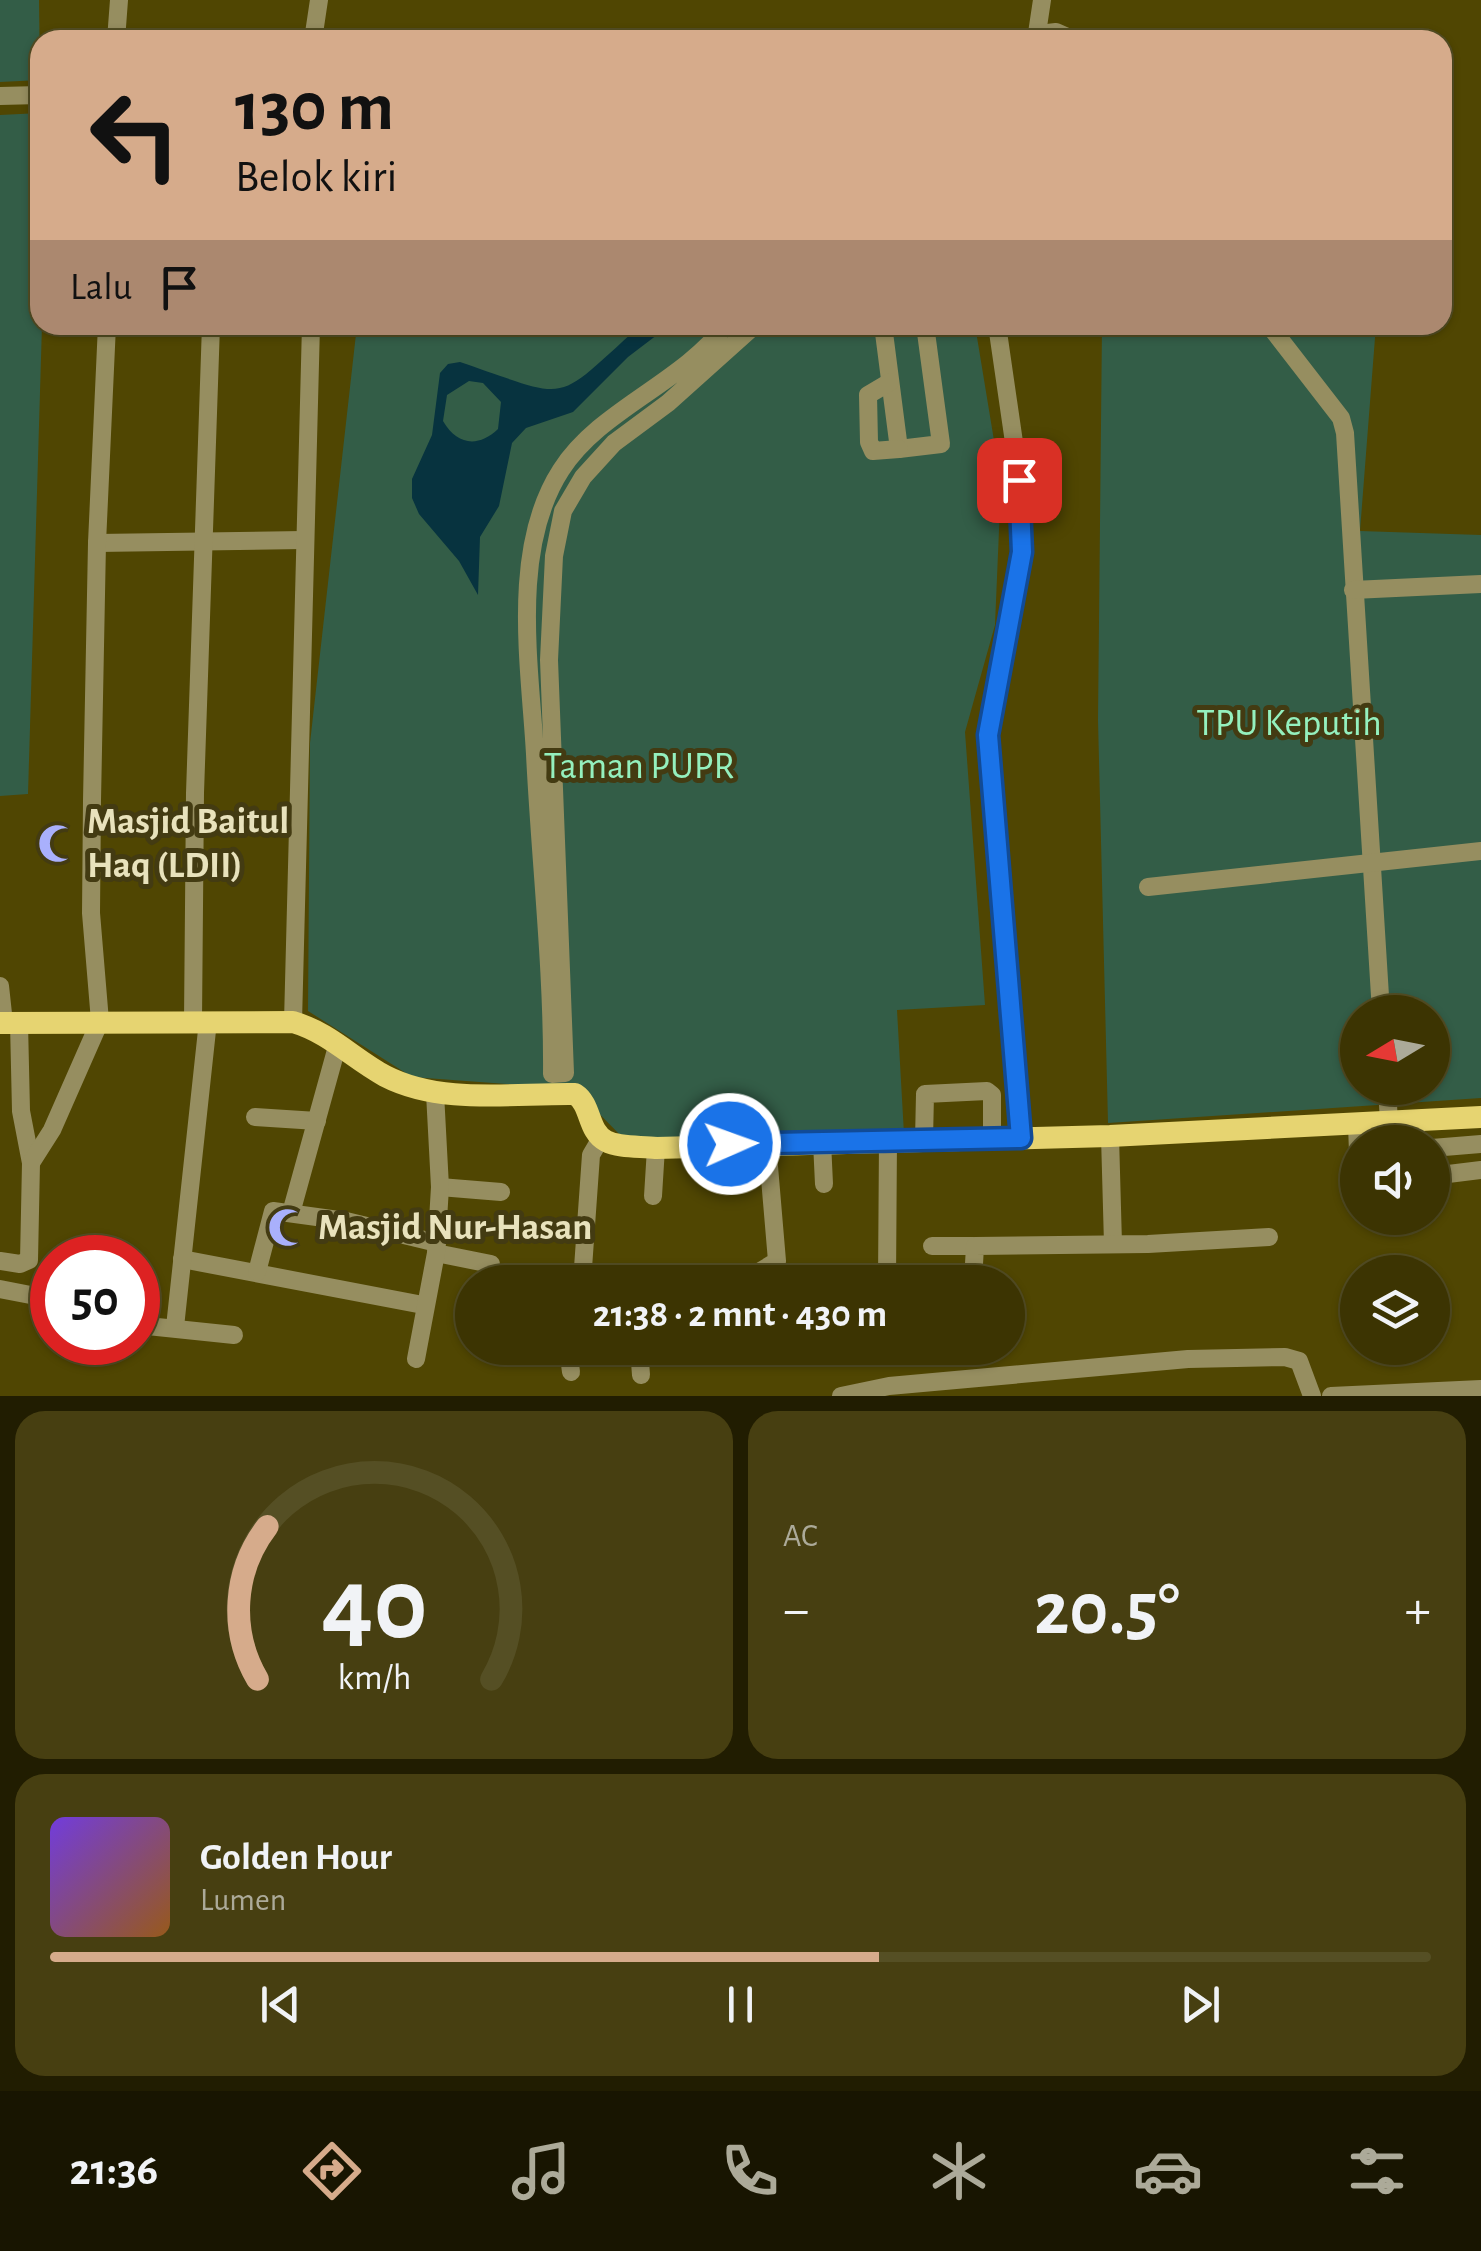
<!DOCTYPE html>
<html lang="id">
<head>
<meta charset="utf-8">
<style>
	:root { --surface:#3c3402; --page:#473f11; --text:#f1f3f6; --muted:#acaa99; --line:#554f24; --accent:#d6ab8b }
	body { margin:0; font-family:"Alegreya Sans",sans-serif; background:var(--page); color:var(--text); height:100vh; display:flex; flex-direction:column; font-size:38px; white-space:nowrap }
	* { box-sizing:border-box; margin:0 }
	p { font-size:32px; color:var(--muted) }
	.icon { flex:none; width:55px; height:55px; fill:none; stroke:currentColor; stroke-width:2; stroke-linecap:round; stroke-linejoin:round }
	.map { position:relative; height:1396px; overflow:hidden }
	.sheet { display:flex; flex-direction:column; gap:15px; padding:15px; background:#211d01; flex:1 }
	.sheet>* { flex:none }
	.top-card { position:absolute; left:30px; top:30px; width:1422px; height:305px; border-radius:30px; box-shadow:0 2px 8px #0004,0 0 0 2px var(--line); background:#d6ab8b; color:#111; overflow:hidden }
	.needle { width:65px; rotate:260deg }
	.fabs { position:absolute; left:1340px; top:995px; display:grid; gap:20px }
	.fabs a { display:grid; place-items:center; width:110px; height:110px; border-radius:50%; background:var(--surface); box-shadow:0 2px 8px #0004,0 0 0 2px var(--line); font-size:50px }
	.speed { position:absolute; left:30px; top:1235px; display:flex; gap:20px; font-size:50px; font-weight:700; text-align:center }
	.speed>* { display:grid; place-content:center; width:130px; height:130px; border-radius:50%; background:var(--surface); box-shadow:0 2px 8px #0004,0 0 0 2px var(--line); line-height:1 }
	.speed .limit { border:15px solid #d22; background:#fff; color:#111 }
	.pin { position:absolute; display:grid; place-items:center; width:85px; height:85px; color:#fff; margin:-42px; border-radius:20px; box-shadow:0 5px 15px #0006 }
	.me { position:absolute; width:110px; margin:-55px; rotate:88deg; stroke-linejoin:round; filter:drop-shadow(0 0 8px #0008) }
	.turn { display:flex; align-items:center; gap:35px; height:210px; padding:0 40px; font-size:45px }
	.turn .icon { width:130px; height:130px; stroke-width:2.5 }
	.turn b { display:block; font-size:70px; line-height:85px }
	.then { display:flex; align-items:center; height:95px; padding:0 40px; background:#0003; gap:20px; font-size:38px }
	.big { font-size:75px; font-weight:700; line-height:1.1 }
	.sheet .widget { flex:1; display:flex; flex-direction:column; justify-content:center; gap:15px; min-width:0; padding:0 35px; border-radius:30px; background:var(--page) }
	.sheet .dial { align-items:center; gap:0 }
	.dial svg { height:260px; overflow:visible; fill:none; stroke:var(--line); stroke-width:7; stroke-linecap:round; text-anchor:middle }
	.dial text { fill:var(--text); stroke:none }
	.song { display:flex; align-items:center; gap:30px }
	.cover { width:120px; height:120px; border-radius:15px; background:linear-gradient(135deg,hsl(260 70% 55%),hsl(30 70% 35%)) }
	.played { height:10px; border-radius:5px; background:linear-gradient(90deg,var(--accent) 60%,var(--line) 60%) }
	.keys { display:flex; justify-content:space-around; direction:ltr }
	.heat { display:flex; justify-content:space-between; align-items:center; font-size:55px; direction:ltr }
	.sheet .tiles { flex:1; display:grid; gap:15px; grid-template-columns:1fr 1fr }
	.widget:last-child { grid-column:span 2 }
	.trip { position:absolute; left:455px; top:1265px; width:570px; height:100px; border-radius:50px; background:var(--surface); box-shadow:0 2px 8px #0004,0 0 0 2px var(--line); font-weight:700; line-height:100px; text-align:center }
	.menu { display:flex; height:160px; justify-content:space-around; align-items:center; background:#181501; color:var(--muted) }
	.menu .icon { width:70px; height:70px }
	.menu .on { color:var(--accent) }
	.menu b { font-size:45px; color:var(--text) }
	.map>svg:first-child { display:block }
</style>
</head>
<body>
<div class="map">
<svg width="1481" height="1396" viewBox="0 0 1481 1396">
	<rect width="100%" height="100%" fill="#504602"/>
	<g fill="#335d47" fill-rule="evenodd">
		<path d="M 0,0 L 39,0 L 40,80 L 0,82 Z"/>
		<path d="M 40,113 L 42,325 L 28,794 L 0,796 L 0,115 Z"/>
		<path d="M 357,325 L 975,325 L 1001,483 L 995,625 L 965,732 L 985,1005 L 897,1010 L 904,1134 L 623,1138 L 575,1089 L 412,1077 L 308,1011 L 310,743 Z"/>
		<path d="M 1102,325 L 1376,325 L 1360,531 L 1481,535 L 1481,1098 L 1108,1123 L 1098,720 ZM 1358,1012 L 1432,1012 L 1432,1088 L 1358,1088 Z"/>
	</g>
	<path fill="#07333f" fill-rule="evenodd" d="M 641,325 L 670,325 L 628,357 L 573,412 L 526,428 L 512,443 L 499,506 L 480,537 L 478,595 L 459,561 L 419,514 L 412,498 L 412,479 L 432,435 L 440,373 L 448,364 L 460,362 C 575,401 551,405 641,325 ZM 469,381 L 483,383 L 501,402 L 498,429 C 478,448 457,445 443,421 L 447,395 Z"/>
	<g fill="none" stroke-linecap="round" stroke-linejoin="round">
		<g stroke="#968e60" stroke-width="18">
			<path d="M 1039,34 L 1056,32 L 1074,40"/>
			<path d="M 116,40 L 119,0"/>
			<path d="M 313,40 L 319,0"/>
			<path d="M 1036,40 L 1042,0"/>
			<path d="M 0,96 L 40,95"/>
			<path d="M 726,325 C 681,384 599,410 561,470 C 510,549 530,665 535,754 C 540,858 553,970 552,1074 L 565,1073 L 549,660 L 554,556 L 563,511 L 583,477 L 614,443 L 668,403 L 755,325"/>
			<path d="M 883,325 L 899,449 L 941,444 L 925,325"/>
			<path d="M 997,325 L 1017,463 L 1022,552 L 988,735 L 1021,1138"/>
			<path d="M 1269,325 L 1341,418 L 1345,433 L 1381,1012"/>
			<path d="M 890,382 L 868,395 L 869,442 L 873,451 L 899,449"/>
			<path d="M 97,543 L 303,540"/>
			<path d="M 1353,590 L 1481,584"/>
			<path d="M 1148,887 L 1481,851"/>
			<path d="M 0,986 L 4,1023"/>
			<path d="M 193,1020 L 195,793 L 211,325"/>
			<path d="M 293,1022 L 311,325"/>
			<path d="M 19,1023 L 21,1111 L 31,1163"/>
			<path d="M 1387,1088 L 1389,1122"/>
			<path d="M 255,1117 L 317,1121"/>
			<path d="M 1414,1121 L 1417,1142"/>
			<path d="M 1357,1124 L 1358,1153"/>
			<path d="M 1110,1136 L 1113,1244"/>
			<path d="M 924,1140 L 925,1094 L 987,1091 L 992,1095 L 992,1139"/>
			<path d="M 822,1142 L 824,1184"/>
			<path d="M 1432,1148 L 1481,1144"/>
			<path d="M 1432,1176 L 1481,1170"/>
			<path d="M 440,1187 L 501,1192"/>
			<path d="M 653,1196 L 656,1148"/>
			<path d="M 291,1213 L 338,1043"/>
			<path d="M 932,1246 L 973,1246"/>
			<path d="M 436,1253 L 491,1264"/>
			<path d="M 182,1259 L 423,1305"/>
			<path d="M 0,1261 L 20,1264 L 29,1260 L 31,1163 L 52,1130 L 100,1021 L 91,913 L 92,801 L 97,543 L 107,325"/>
			<path d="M 257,1272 L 273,1211 L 346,1221 L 437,1243"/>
			<path d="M 582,1282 L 591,1155 L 601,1138"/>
			<path d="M 724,1282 L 754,1275 L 777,1261 L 767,1143"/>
			<path d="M 887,1282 L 888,1139"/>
			<path d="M 973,1282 L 975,1246 L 1148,1244 L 1269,1237"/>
			<path d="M 0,1289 L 46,1298 L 47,1331 L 52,1332"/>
			<path d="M 138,1325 L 234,1335"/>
			<path d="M 175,1327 L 208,1021"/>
			<path d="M 568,1348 L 571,1372"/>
			<path d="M 639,1348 L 641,1375"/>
			<path d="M 416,1359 L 436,1253 L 440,1187 L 435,1093"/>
			<path d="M 841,1396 L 889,1386 L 1188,1359 L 1285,1357 L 1299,1361 L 1312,1396"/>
			<path d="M 1331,1396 L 1481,1389"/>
		</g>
		<path stroke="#e6d471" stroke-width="22" d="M 0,1023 L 293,1022 C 330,1033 352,1058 385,1076 C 441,1105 513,1093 575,1094 C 592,1105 587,1131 606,1141 C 619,1148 641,1146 656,1148 L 1110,1136 L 1481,1117"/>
	</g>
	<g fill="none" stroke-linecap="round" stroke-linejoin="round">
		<defs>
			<path id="route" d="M 730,1144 L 1021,1138 L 988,735 L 1022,552 L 1019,480"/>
		</defs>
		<use href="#route" stroke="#114b97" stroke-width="25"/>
		<use href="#route" stroke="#1a73e8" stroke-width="18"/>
	</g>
	<defs>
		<symbol id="mosque-bare" viewBox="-9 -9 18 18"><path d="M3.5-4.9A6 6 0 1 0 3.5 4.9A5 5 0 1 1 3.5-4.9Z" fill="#a9b0fc" stroke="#433b12" stroke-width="2.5" paint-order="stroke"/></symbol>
	</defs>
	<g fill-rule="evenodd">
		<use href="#mosque-bare" x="30" y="816" width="55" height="55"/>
		<use href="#mosque-bare" x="260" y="1200" width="55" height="55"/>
	</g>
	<g text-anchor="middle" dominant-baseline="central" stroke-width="10" stroke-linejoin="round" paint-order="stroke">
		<g font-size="38" fill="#94f0be" stroke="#433b12">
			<text x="1289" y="724">TPU Keputih</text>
			<text x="639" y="767">Taman PUPR</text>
		</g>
		<g font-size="38" font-weight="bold" fill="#e8e2bc" stroke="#433b12" text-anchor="start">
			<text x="87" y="822">Masjid Baitul<tspan x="87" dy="44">Haq (LDII)</tspan></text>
			<text x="318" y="1228">Masjid Nur-Hasan</text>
		</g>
	</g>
</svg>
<div class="fabs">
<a><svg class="needle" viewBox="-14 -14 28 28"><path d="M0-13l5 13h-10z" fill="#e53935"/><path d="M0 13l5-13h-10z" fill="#acaa99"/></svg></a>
<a><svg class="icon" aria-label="sound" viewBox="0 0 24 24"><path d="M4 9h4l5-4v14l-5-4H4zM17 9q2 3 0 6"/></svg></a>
<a><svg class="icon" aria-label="layers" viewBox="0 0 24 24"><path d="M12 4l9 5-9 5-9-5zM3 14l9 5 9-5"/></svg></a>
</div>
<div class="speed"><div class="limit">50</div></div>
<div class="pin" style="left:1019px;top:480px;background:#d93025"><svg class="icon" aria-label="arrive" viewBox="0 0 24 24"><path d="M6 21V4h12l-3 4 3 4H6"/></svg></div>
<svg class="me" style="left:730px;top:1144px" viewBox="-20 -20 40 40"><circle r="17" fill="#1a73e8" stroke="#fff" stroke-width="3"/><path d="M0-11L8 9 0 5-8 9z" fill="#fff"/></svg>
<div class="trip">21:38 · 2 mnt · 430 m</div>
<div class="top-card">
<div class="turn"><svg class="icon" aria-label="left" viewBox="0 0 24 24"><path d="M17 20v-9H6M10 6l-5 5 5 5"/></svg><div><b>130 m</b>Belok kiri</div></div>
<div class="then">Lalu<svg class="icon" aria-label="arrive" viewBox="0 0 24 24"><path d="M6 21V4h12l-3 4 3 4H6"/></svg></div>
</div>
</div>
<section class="sheet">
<div class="tiles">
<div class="widget dial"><svg viewBox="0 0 100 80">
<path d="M14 69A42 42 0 1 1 86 69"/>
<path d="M14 69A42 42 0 0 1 17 22" stroke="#d6ab8b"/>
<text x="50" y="56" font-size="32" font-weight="700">40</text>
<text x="50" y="72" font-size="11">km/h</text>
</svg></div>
<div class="widget"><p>AC</p>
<div class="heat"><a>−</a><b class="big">20.5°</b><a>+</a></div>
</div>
<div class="widget">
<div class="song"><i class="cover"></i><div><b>Golden Hour</b><p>Lumen</p></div></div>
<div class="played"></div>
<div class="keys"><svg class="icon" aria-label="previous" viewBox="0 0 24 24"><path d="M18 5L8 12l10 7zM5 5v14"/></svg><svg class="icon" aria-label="pause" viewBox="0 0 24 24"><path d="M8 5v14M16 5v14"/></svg><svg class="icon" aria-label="next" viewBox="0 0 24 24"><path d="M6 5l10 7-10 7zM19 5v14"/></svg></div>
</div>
</div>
</section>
<nav class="menu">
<b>21:36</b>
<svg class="icon on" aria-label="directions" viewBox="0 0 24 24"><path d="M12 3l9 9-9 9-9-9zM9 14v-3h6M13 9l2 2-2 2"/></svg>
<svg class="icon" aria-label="music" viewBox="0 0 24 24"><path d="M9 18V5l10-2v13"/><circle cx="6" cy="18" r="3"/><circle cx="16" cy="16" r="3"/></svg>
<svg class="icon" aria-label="phone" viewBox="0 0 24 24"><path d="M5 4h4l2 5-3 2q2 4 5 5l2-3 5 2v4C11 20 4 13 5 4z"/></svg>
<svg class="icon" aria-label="climate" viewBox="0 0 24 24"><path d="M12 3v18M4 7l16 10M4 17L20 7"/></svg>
<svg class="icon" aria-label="car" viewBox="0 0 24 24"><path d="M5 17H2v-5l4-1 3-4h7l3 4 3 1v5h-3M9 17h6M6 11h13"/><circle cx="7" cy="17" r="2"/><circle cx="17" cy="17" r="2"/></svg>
<svg class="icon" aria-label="filters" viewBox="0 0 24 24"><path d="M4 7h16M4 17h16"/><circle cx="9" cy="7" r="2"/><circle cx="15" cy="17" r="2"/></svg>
</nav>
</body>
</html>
